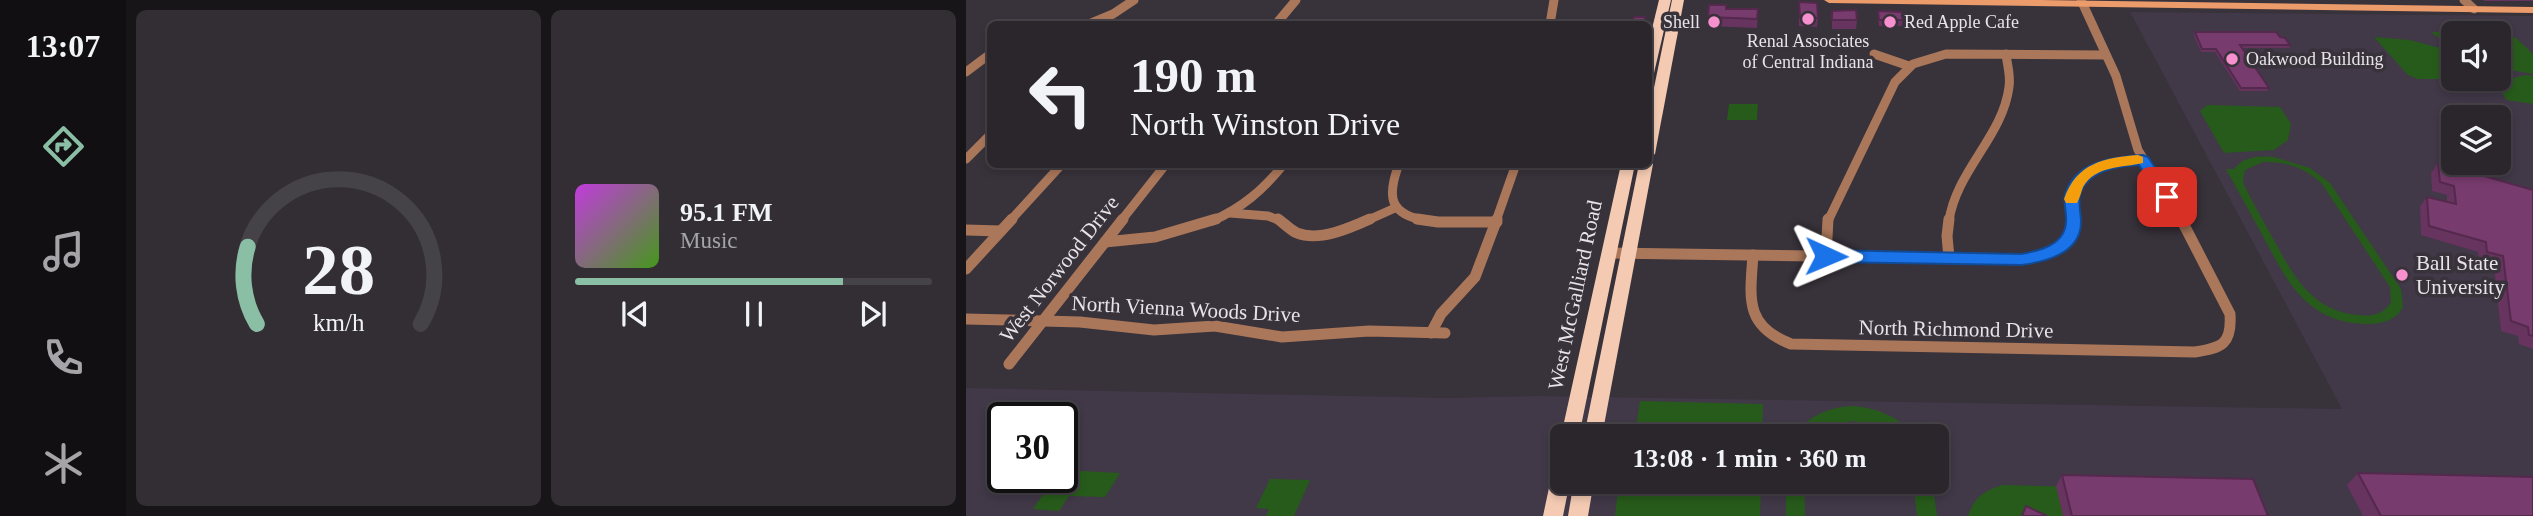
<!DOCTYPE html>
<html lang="en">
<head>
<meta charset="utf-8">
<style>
	:root { --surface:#2a262c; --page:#322e34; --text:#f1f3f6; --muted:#a5a5a9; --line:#464348; --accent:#8abfa5 }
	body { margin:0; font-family:"Times New Roman",serif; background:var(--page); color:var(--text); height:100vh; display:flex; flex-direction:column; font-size:26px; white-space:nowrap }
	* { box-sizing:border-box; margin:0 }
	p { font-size:23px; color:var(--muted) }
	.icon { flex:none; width:38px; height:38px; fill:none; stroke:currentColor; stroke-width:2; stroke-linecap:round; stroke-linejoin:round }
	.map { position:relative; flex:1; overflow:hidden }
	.side { display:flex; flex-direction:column; gap:10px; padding:10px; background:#171518; width:840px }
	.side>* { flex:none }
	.banner { position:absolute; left:21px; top:21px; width:665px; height:147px; border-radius:10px; box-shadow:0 4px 10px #0003,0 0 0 2px var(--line); background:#2a262c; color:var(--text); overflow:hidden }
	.buttons { position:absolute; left:1475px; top:21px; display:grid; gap:14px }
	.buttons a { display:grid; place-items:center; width:70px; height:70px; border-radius:10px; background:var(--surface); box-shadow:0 4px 10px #0003,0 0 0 2px var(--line); font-size:35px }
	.speed { position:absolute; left:21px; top:402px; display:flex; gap:14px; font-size:35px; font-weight:700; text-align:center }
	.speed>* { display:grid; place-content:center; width:91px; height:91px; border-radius:50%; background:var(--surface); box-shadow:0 4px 10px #0003,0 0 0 2px var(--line); line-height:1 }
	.speed .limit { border:4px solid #111; border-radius:10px; background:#fff; color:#111 }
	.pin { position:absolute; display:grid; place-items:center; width:60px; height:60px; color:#fff; margin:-30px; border-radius:14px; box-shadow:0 4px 10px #0006 }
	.me { position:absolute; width:77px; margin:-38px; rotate:91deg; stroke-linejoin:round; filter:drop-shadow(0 0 5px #0008) }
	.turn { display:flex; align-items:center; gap:24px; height:147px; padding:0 28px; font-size:32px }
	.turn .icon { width:91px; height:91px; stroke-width:2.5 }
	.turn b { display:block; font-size:49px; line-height:60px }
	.side .card { flex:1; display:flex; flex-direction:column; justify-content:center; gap:10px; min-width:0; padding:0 24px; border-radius:10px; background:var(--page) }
	.side .dial { align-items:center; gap:0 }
	.dial svg { height:182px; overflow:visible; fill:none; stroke:var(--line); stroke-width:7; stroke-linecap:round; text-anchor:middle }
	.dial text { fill:var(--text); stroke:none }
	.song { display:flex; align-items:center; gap:21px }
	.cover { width:84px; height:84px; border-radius:10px; background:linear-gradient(135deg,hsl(290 70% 55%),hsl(100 70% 35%)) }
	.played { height:7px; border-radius:4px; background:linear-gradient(90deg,var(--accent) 75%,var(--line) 75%) }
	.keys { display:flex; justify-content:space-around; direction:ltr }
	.side .tiles { flex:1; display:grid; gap:10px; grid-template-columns:repeat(2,1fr) }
	.trip { position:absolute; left:584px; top:424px; width:399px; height:70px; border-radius:10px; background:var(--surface); box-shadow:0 4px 10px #0003,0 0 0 2px var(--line); font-weight:600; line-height:70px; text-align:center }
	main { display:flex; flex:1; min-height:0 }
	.tabs { display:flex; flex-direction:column; width:126px; justify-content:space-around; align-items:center; background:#110f12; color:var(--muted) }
	.tabs .icon { width:49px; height:49px }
	.tabs .on { color:var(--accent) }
	.tabs b { font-size:32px; color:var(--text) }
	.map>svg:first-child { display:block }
</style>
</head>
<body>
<main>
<nav class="tabs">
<b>13:07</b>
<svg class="icon on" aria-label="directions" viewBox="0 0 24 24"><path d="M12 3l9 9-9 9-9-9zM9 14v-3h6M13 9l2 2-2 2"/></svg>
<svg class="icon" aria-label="music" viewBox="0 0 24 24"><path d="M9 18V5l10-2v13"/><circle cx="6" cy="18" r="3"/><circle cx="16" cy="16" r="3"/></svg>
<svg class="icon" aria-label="phone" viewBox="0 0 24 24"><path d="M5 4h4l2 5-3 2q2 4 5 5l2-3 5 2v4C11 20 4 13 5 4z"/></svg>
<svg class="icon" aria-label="climate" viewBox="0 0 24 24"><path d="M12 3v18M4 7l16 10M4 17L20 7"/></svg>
</nav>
<section class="side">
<div class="tiles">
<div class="card dial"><svg viewBox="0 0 100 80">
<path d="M14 69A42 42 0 1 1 86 69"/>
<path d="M14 69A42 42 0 0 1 10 35" stroke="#8abfa5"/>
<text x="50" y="56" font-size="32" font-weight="700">28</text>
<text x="50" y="72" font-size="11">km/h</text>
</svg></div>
<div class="card">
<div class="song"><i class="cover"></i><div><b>95.1 FM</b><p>Music</p></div></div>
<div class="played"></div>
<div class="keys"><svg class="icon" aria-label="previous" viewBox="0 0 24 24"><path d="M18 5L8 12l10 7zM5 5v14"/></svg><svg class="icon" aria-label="pause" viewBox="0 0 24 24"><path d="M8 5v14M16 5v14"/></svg><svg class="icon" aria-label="next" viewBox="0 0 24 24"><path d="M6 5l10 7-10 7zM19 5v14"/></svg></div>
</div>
</div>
</section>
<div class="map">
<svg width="1567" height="516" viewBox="0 0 1567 516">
	<rect width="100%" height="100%" fill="#38323a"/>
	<path fill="#413848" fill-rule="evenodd" d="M 1164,12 L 1567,16 L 1567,516 L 0,516 L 0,388 L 479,398 L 571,396 L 1376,409 ZM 1488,33 L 1533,33 L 1533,79 L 1488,79 ZM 1488,117 L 1533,117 L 1533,163 L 1488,163 ZM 37,418 L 96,418 L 96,478 L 37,478 ZM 597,436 L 971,436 L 971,481 L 597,481 Z"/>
	<g fill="#275b1b" fill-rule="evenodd">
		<path d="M 1533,31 L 1550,38 L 1567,54 L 1567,74 L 1533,68 L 1533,33 L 1488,33 L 1487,49 L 1465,32 Z"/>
		<path d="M 1408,37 L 1444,40 L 1485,51 L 1487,53 L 1488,79 L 1504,79 L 1452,79 L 1442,75 Z"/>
		<path d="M 1559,75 L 1567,76 L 1567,104 L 1541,100 L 1534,90 L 1537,81 Z"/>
		<path d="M 763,104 L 792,104 L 791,120 L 761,120 Z"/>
		<path d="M 1241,105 L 1314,107 L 1325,124 L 1322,140 L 1308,150 L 1258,153 L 1234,111 Z"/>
		<path d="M 1308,157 L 1344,168 L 1364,183 L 1435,289 L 1437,307 C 1430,321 1415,324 1400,324 C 1342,322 1323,285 1299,240 C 1286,216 1273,193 1260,169 L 1268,169 C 1278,156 1293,156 1308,157 ZM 1297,162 C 1319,161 1340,168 1356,184 L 1424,287 L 1425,302 C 1418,314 1406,317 1392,315 C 1344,311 1326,273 1305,235 C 1296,218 1285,200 1277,182 L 1279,170 Z"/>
		<path d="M 674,401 L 797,404 L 796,436 L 669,436 Z"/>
		<path d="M 887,406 C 912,408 933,417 949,436 L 927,436 L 905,424 L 887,421 L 870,424 L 850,436 L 828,436 C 843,415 863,407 887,406 Z"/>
		<path d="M 96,470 L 154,473 L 139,497 L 103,496 L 93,511 L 67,509 L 88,478 L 96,478 Z"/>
		<path d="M 304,479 L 344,480 L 328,516 L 300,516 L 303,509 L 290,508 Z"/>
		<path d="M 653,481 L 795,481 L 794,516 L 649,516 Z"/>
		<path d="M 820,481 L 838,481 L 839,516 L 820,516 Z"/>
		<path d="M 947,481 L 966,481 L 971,516 L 951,516 Z"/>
		<path d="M 1036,485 L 1277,491 L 1288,516 L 1002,516 C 1009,496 1017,492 1036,485 Z"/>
	</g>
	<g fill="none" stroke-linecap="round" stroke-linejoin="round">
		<g stroke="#aa775a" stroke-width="9">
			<path d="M 1115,0 L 1150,76 L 1172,150 L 1216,221"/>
			<path d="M 1498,0 L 1508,9"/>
			<path d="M 123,24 L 147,14 L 168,0"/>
			<path d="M 310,24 L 330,0"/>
			<path d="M 584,24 L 588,0"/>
			<path d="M 908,54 L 943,66"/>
			<path d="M 0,72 L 24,54"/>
			<path d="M 0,159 L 24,135"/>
			<path d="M 433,164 C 421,196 422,215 462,221"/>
			<path d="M 264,213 L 302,216 L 315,221"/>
			<path d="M 44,221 L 96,164"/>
			<path d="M 155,221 L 200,164"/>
			<path d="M 246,221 C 276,208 297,190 318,164"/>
			<path d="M 400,221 L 429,208"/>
			<path d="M 530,221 L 550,164"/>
			<path d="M 862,221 L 929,82 L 947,64 L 980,54 L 1140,55"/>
			<path d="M 983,221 C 990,171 1037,136 1043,87 C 1045,76 1041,64 1040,54"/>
			<path d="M 1108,221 C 1102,169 1132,161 1177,160"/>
		</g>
		<g stroke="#aa775a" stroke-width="11">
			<path d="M 312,219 C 318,223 324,230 331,233 C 353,242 384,228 404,219"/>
			<path d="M 451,219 L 472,222 L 531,222"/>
			<path d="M 0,230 L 35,231"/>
			<path d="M 139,242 L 189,237 L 250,219"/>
			<path d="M 643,253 L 1060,259 C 1082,254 1107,246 1108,219"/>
			<path d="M 787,255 C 784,298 778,326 825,344 L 1229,352 C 1256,348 1266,344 1264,314 L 1215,219"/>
			<path d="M 860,256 L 862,219"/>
			<path d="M 983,258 L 981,236 L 983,219"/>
			<path d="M 0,269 L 46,219"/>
			<path d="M 0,319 L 114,322 L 188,330 L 249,326 L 316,337 L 403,331 L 479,333"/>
			<path d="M 465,333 L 475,314 L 509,277 L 531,219"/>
			<path d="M 43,364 L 157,219"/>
		</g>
		<path fill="#ec9b6b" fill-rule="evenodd" d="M 858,0 L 1075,0 L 1567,7 L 1567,13 L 863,3 Z"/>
		<g fill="#f4cab2" fill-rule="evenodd">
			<path d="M 693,0 L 705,0 L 688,73 L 682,77 L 682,45 Z"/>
			<path d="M 706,0 L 718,0 L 689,154 L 682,158 L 682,117 Z"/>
			<path d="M 682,160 L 687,164 L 636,436 L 618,436 L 673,164 L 682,164 Z"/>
			<path d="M 655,164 L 669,164 L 613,436 L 597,436 L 597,441 L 595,436 Z"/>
			<path d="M 597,460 L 597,481 L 604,481 L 597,516 L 577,516 L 587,469 L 590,463 Z"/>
			<path d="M 608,481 L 628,481 L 622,516 L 602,516 Z"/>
		</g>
	</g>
	<g fill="#67335f">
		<path d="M 1517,0 L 1567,0 L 1567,1 L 1518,1 Z"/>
		<path d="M 833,2 L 852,18 L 851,27 L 833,26 Z"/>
		<path d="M 760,9 L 792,9 L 791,28 L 742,26 L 742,17 Z"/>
		<path d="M 866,11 L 891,20 L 890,29 L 866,29 Z"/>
		<path d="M 912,11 L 937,20 L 936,26 L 913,26 L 912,17 Z"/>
		<path d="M 1229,32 L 1314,37 L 1324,45 L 1323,48 L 1276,48 L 1303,88 L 1301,91 L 1274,91 L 1249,52 L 1235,52 L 1228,36 Z"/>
		<path d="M 1472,163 L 1567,190 L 1567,349 L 1553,344 L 1552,336 L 1535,331 L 1528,266 L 1513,261 L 1512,252 L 1455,235 L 1454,206 L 1461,197 L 1481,202 L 1481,195 L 1466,191 L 1465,173 Z"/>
		<path d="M 1392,473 L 1567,516 L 1397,516 L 1381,485 Z"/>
		<path d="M 1096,475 L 1302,516 L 1097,516 L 1090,486 Z"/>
	</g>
	<g fill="#783b6e" stroke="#54294d" stroke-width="2">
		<path d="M 833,2 L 851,3 L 852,18 L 834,17 Z"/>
		<path d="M 743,5 L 760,5 L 760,9 L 792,9 L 791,19 L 742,17 Z"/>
		<path d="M 890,10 L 891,20 L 866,20 L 866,11 Z"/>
		<path d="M 912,11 L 936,12 L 937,20 L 913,20 Z"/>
		<path d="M 668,17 L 679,17 L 677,24 L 665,24 Z"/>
		<path d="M 1229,32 L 1310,32 L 1314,37 L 1319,38 L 1324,45 L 1274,45 L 1303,88 L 1275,88 L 1250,49 L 1236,49 Z"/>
		<path d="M 1472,163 L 1567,190 L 1567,336 L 1563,335 L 1562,327 L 1545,321 L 1537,256 L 1521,252 L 1520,242 L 1463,226 L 1461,197 L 1490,204 L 1488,186 L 1474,182 Z"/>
		<path d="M 1392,473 L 1567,477 L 1567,516 L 1415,516 Z"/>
		<path d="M 1096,475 L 1287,479 L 1302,516 L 1106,516 Z"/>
		<path d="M 1060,506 L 1081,516 L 1056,516 Z"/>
	</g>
	<path fill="#1a73e8" stroke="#114b97" stroke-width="2" d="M 1177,155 L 1182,157 L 1206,193 L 1208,197 L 1206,200 L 1196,200 L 1173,165 C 1152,166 1121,170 1114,195 C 1112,203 1115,213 1115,222 C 1115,253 1079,262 1055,265 L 860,262 L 852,256 L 860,250 L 1055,254 C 1073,251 1099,245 1100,222 C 1101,213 1097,203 1099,195 C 1108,161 1148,157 1177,155 Z"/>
	<path fill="#f59e0b" d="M 1172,155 L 1177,157 L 1177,163 C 1156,168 1130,165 1117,187 C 1115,192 1114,198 1111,203 L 1100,203 L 1098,199 C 1111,163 1137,158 1172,155 Z"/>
	<g fill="#f790ce" stroke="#38323a" stroke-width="2.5">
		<circle cx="842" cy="19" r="7"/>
		<circle cx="748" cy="22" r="7"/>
		<circle cx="924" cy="22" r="7"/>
		<circle cx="1266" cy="59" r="7"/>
		<circle cx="1436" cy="275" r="7"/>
	</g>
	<g text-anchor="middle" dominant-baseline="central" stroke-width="7" stroke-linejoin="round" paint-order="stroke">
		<g font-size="18" fill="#e7e3e8" stroke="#38323a" text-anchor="start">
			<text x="734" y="22" text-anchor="end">Shell</text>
			<text x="938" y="22">Red Apple Cafe</text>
			<text x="842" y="41" text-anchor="middle">Renal Associates<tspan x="842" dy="21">of Central Indiana</tspan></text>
			<text x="1280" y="59">Oakwood Building</text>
		</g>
		<g font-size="21" fill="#e7e3e8" stroke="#38323a" text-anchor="start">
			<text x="1450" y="263">Ball State<tspan x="1450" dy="24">University</tspan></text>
		</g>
		<g font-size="21" fill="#e7e3e8" stroke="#38323a">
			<text transform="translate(93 269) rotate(-52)">West Norwood Drive</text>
			<text transform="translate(609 295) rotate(-78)">West McGalliard Road</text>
			<text transform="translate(220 309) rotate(3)">North Vienna Woods Drive</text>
			<text transform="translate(990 329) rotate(1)">North Richmond Drive</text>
		</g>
	</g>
</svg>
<div class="buttons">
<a><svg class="icon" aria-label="sound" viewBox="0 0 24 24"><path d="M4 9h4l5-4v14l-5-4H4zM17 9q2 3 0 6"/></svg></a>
<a><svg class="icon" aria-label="layers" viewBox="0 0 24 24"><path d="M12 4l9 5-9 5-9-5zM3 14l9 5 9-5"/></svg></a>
</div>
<div class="speed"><div class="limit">30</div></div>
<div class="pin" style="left:1201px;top:197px;background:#d93025"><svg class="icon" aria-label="arrive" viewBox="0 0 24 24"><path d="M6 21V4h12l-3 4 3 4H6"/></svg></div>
<svg class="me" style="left:860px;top:256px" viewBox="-20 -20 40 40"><path d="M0-17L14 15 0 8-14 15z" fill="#1a73e8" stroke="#fff" stroke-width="4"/></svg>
<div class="trip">13:08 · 1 min · 360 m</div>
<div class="banner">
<div class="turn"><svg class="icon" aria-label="left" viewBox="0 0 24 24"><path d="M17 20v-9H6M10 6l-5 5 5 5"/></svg><div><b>190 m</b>North Winston Drive</div></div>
</div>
</div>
</main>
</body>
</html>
